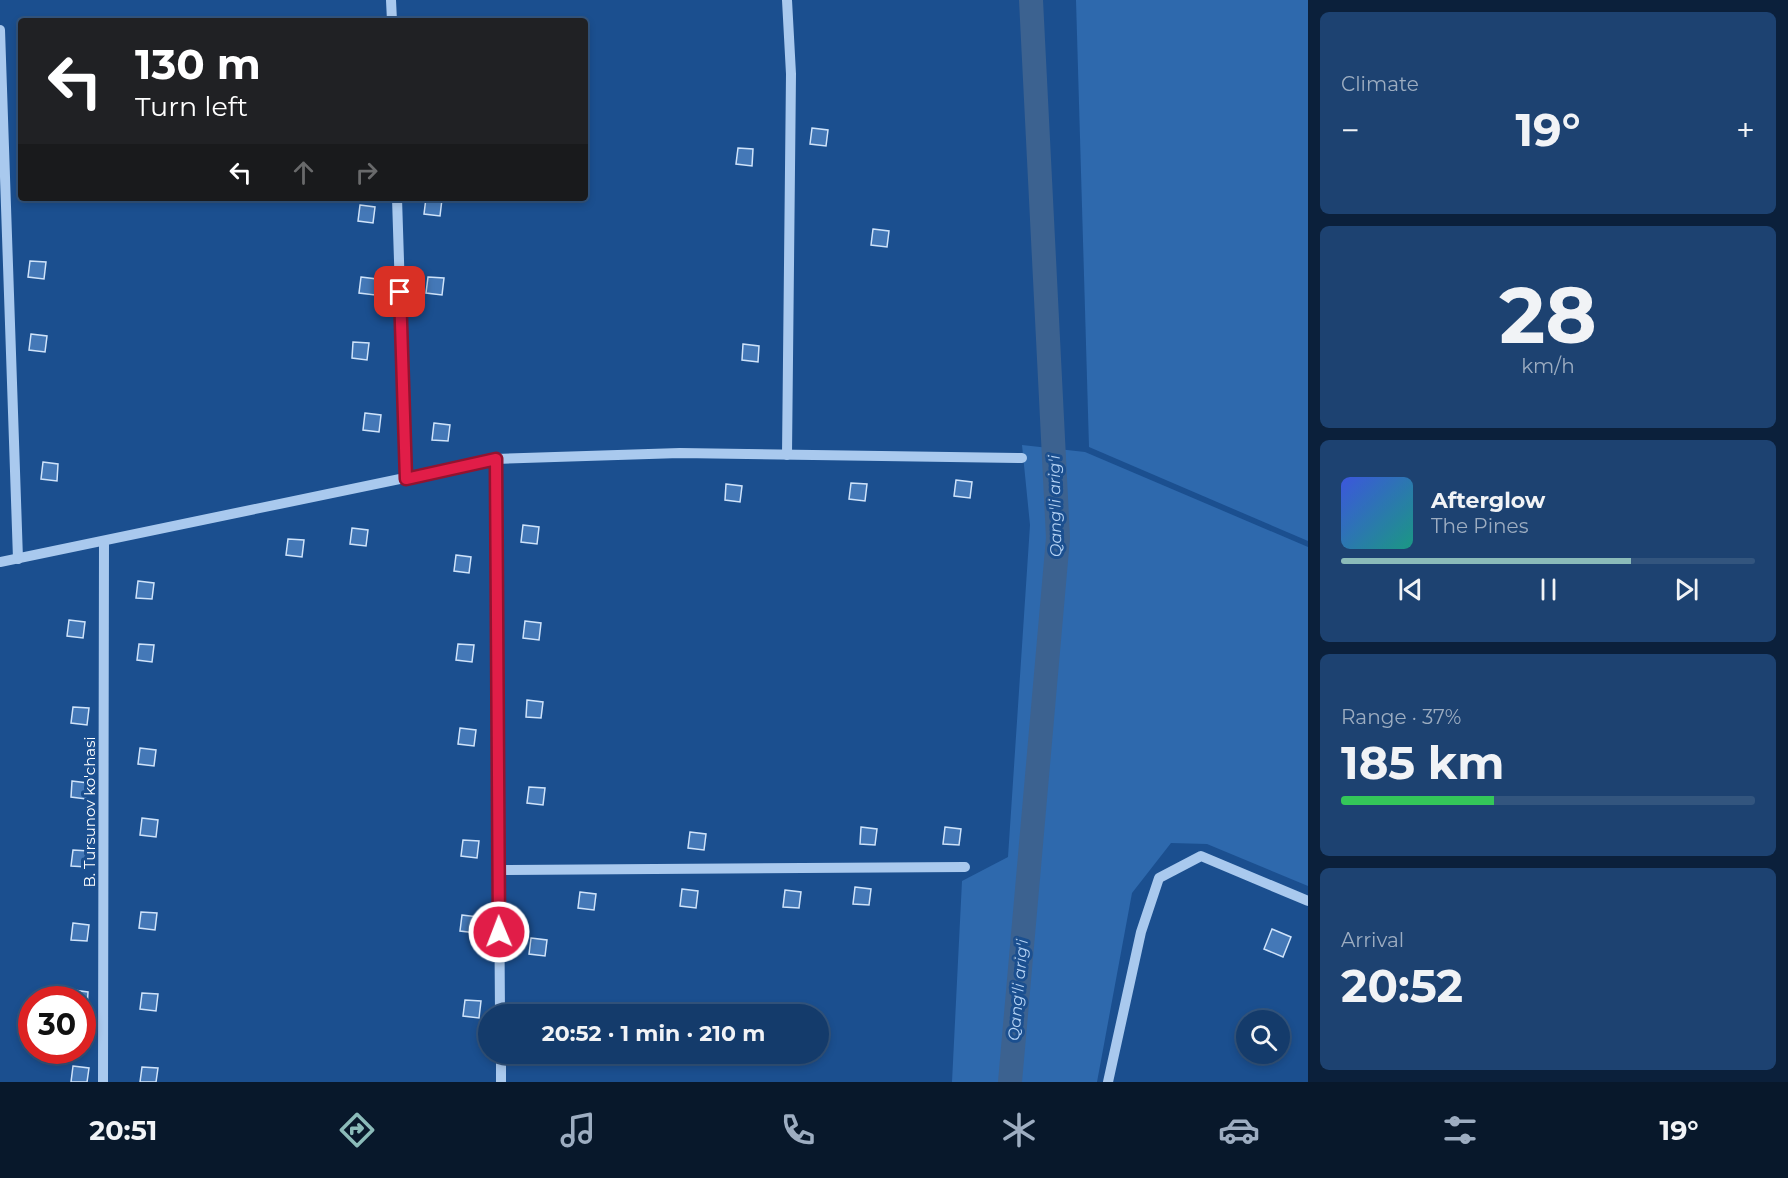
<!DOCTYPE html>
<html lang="en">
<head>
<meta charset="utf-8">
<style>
	:root { --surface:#143b6b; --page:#1d4271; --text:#f1f3f6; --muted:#9dadc1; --line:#33557e; --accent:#8bbbb9 }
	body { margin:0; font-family:Montserrat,sans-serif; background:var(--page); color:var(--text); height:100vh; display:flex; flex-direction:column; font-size:22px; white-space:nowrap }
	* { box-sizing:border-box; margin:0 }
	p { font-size:20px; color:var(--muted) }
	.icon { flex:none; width:33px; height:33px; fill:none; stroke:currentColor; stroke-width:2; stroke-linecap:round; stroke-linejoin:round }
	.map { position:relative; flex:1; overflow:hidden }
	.drawer { display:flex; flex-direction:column; gap:12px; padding:12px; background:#0b203b; width:480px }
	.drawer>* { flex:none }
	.top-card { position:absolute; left:18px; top:18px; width:570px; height:183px; border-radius:6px; box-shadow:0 3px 9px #0003,0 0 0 2px var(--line); background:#202124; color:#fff; overflow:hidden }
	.buttons { position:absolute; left:1236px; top:1010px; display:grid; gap:12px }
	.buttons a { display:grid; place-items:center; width:54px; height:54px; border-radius:50%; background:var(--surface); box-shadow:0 3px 9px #0003,0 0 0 2px var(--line); font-size:30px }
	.speed { position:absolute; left:18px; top:986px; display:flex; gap:12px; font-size:30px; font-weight:700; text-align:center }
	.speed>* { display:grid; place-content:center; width:78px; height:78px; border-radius:50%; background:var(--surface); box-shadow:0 3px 9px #0003,0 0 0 2px var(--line); line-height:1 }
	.speed .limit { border:9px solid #d22; background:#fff; color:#111 }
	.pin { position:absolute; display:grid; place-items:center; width:51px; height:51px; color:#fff; margin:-26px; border-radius:12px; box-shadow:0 3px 9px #0006 }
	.me { position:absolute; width:66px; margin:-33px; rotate:359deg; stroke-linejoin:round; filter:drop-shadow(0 0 4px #0008) }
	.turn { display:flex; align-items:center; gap:21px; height:126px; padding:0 18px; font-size:27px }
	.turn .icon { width:78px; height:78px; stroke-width:2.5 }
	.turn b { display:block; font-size:42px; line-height:51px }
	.lanes { display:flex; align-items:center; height:57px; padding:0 18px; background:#0003; justify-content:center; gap:30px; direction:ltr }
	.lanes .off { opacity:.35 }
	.big { font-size:45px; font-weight:700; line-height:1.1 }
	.drawer .widget { flex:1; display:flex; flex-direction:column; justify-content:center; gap:9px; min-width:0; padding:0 21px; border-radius:9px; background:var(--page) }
	.drawer .dial { align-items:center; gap:0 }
	.dial b { font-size:78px; line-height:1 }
	.song { display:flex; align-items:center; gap:18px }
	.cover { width:72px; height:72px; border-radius:9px; background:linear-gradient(135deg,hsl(230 70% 55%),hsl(170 70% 35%)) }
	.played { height:6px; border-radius:3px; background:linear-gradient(90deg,var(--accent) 70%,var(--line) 70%) }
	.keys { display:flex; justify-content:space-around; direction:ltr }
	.heat { display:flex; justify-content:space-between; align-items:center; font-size:33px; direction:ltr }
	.charge { height:9px; border-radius:4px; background:linear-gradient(90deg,#34c759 37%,var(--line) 0) }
	.trip { position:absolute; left:478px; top:1004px; width:351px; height:60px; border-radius:30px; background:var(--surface); box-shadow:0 3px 9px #0003,0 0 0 2px var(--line); font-weight:700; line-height:60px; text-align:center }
	.menu { display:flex; height:96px; justify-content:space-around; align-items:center; background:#08182b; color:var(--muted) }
	.menu .icon { width:42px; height:42px }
	.menu .active { color:var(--accent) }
	.menu b { font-size:27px; color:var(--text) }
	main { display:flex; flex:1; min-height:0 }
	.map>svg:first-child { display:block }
</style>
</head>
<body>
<main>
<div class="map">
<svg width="1308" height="1082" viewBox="0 0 1308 1082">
	<rect width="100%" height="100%" fill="#1b4f8f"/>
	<g fill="#2e69ad">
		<path d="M 1076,0 L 1308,0 L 1308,541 L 1089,447 Z"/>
		<path d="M 1022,445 L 1085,452 L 1308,547 L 1308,886 L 1207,844 L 1171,843 L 1132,893 L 1097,1082 L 952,1082 L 962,881 L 1008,857 L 1030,525 Z"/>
	</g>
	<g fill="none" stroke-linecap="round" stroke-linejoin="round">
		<path stroke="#3c6290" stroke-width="24" d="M 1010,1082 L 1058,538 L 1031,0"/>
	</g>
	<g fill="#4478b7" stroke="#cfe3fa" stroke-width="1.5">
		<path d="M 812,128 L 828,130 L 826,146 L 810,144 Z"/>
		<path d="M 738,148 L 753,149 L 752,166 L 736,164 Z"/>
		<path d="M 426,198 L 442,199 L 440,216 L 424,214 Z"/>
		<path d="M 360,205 L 375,207 L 373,223 L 358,221 Z"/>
		<path d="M 873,229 L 889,231 L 887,247 L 871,245 Z"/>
		<path d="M 30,261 L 46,262 L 44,279 L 28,277 Z"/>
		<path d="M 361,277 L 377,279 L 375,295 L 359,293 Z"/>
		<path d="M 428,277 L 444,278 L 442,295 L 426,293 Z"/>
		<path d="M 31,334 L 47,336 L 45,352 L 29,350 Z"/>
		<path d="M 353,342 L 369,343 L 367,360 L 352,358 Z"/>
		<path d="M 743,344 L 759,346 L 758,362 L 742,360 Z"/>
		<path d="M 365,413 L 381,415 L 379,432 L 363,430 Z"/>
		<path d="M 434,423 L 450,425 L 448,441 L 432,440 Z"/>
		<path d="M 43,462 L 58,464 L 57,481 L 41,479 Z"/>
		<path d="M 956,480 L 972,482 L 970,498 L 954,496 Z"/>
		<path d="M 851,483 L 867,484 L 865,501 L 849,499 Z"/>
		<path d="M 726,484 L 742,486 L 740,502 L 725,500 Z"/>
		<path d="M 523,525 L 539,527 L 537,544 L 521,542 Z"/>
		<path d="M 352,528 L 368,530 L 366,546 L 350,544 Z"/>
		<path d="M 288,539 L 304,540 L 302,557 L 286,555 Z"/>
		<path d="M 456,555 L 471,557 L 469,573 L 454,571 Z"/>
		<path d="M 138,581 L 154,583 L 152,599 L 136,598 Z"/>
		<path d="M 69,620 L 85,622 L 83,638 L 67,636 Z"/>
		<path d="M 525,621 L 541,623 L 539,640 L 523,638 Z"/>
		<path d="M 139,644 L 154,645 L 152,662 L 137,660 Z"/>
		<path d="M 458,644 L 474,645 L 472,662 L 456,660 Z"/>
		<path d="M 527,700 L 543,702 L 541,718 L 526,717 Z"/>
		<path d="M 73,707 L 89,708 L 87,725 L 71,723 Z"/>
		<path d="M 460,728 L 476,730 L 474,746 L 458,744 Z"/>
		<path d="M 140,748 L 156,750 L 154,766 L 138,764 Z"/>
		<path d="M 72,781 L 88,783 L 86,799 L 71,797 Z"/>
		<path d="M 529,787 L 545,788 L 543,805 L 527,803 Z"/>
		<path d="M 142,818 L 158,820 L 156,837 L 140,835 Z"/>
		<path d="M 861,827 L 877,829 L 875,845 L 860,844 Z"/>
		<path d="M 945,827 L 961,829 L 959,845 L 943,844 Z"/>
		<path d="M 690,832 L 706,834 L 704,850 L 688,848 Z"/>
		<path d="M 463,840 L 479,841 L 477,858 L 461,856 Z"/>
		<path d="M 73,850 L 89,851 L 87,867 L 71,866 Z"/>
		<path d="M 855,887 L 871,889 L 869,905 L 853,904 Z"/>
		<path d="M 682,889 L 698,891 L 696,908 L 680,906 Z"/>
		<path d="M 785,890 L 801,892 L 799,908 L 783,907 Z"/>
		<path d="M 580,892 L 596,894 L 594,910 L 578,908 Z"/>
		<path d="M 141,912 L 157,913 L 155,930 L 139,928 Z"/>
		<path d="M 462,915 L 478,917 L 476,933 L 460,931 Z"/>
		<path d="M 73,923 L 89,925 L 87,941 L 71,940 Z"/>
		<path d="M 1272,929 L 1291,937 L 1283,957 L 1264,949 Z"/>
		<path d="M 531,938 L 547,940 L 545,956 L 529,954 Z"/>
		<path d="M 73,990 L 88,992 L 87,1008 L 82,1008 L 82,999 L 72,999 Z"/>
		<path d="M 142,993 L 158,994 L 156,1011 L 140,1009 Z"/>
		<path d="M 465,1000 L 481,1001 L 479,1018 L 463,1016 Z"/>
		<path d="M 73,1066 L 89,1068 L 87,1082 L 71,1082 Z"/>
		<path d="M 142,1067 L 158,1068 L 156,1082 L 140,1082 Z"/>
	</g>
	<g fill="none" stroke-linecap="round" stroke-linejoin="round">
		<g stroke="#a9c9ee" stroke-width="10">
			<path d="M 391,0 L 392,21"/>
			<path d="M 0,30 L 18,559"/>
			<path d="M 397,198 L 406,479"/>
			<path d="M 787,455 L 791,74 L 787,0"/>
			<path d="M 496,459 L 500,1014"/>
			<path d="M 0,562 L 496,459 L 680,453 L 1022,458"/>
			<path d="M 498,870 L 965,867"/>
			<path d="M 501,1053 L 501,1082"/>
			<path d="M 103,1082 L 104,542"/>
			<path d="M 1108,1082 L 1141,932 L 1159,878 L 1201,856 L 1308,901"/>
		</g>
	</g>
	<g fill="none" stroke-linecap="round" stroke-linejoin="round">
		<defs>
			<path id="route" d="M 400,292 L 406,479 L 496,459 L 499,932"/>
		</defs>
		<use href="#route" stroke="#92132f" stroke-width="15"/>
		<use href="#route" stroke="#e11d48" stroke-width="10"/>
	</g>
	<g text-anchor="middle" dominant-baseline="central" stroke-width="6" stroke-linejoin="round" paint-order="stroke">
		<g font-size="15" fill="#fff" stroke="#1b4f8f">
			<text transform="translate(89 812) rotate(-90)">B. Tursunov ko'chasi</text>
		</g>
		<g font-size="16" font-style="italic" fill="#b5d3f5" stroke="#1b4f8f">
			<text transform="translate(1055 506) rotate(-91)">Qang'li arig'i</text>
			<text transform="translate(1018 990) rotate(-85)">Qang'li arig'i</text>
		</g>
	</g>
</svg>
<div class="buttons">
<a><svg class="icon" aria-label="search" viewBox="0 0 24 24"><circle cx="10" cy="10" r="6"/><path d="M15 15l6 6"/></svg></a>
</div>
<div class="speed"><div class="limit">30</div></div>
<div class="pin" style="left:400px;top:292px;background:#d93025"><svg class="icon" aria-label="arrive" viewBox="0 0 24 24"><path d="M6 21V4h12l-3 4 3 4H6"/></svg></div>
<svg class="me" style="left:499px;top:932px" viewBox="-20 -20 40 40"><circle r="17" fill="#e11d48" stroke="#fff" stroke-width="3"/><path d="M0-11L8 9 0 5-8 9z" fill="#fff"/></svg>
<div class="trip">20:52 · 1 min · 210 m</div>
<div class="top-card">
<div class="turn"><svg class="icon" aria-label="left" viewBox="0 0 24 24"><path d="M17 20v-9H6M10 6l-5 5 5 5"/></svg><div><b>130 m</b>Turn left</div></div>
<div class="lanes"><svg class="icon" aria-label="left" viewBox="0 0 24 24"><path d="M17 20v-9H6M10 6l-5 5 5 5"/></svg><svg class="icon off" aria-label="ahead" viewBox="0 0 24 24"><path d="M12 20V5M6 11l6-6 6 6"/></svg><svg class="icon off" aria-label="right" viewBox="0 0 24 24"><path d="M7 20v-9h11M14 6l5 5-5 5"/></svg></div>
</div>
</div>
<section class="drawer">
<div class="widget"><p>Climate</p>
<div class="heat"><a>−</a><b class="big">19°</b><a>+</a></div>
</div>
<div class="widget dial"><b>28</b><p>km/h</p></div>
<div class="widget">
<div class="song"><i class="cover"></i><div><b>Afterglow</b><p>The Pines</p></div></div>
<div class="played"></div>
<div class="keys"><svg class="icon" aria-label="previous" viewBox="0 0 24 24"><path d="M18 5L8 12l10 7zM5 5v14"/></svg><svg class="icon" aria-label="pause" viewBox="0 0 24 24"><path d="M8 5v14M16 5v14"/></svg><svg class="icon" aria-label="next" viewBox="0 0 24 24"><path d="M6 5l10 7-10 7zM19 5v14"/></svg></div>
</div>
<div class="widget"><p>Range · 37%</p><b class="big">185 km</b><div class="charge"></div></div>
<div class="widget"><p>Arrival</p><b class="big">20:52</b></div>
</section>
</main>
<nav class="menu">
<b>20:51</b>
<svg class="icon active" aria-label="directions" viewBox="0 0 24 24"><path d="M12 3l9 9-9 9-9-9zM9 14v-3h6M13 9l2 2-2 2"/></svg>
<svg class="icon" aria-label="music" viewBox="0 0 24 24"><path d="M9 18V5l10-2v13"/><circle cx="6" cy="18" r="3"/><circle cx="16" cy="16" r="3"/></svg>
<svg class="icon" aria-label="phone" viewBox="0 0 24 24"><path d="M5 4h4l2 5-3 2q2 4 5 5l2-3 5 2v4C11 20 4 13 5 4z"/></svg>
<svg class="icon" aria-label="climate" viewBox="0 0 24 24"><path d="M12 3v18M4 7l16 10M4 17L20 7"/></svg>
<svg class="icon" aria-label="car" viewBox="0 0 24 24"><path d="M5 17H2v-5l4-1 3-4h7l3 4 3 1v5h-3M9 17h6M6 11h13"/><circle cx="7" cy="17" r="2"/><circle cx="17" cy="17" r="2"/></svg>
<svg class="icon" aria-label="filters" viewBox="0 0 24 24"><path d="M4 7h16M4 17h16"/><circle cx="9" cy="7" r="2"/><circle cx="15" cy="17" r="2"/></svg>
<b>19°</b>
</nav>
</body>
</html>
